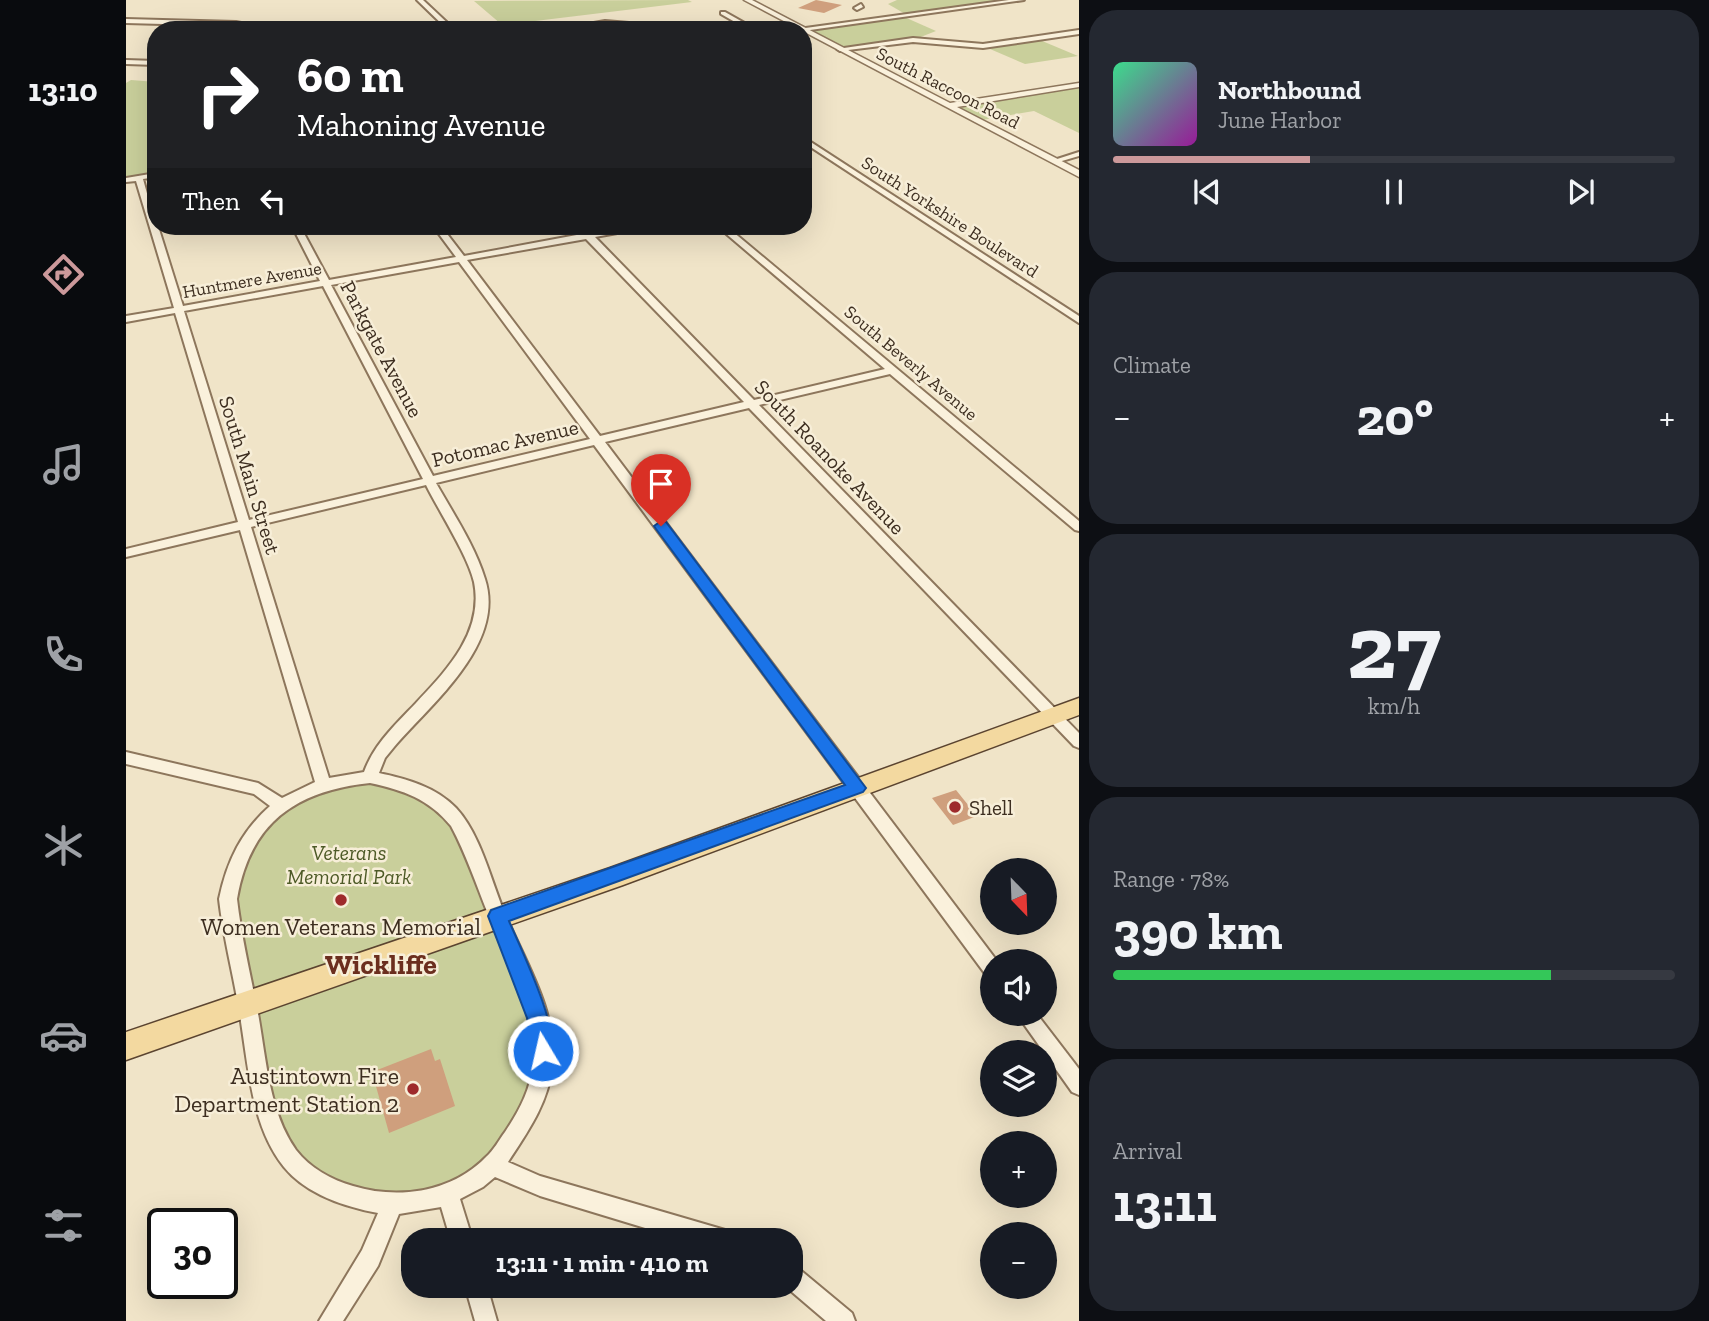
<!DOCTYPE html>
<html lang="en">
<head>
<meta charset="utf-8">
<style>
	:root { --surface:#171b24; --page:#242831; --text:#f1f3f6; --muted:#9ea1a6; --line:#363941; --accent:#cc999b }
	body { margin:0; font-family:"Zilla Slab",serif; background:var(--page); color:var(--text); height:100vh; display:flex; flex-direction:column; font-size:26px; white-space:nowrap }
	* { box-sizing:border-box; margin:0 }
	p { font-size:23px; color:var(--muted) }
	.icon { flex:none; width:38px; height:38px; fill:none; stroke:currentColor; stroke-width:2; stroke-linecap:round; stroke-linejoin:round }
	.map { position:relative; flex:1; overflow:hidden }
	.side { display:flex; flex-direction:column; gap:10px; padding:10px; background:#0d0f14; width:630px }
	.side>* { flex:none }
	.guide { position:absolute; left:21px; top:21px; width:665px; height:214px; border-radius:28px; box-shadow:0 7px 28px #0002; background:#202124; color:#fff; overflow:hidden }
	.needle { width:46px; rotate:157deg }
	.fabs { position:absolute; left:854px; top:858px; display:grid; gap:14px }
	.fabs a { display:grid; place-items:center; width:77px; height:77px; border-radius:50%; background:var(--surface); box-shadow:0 7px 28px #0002; font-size:35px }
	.speed { position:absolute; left:21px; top:1208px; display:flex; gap:14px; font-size:35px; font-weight:700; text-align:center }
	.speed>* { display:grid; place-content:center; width:91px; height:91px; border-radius:50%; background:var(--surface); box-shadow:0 7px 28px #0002; line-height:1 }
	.speed .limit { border:4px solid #111; border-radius:10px; background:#fff; color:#111 }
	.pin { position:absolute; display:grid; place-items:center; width:60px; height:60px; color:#fff; margin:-72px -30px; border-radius:50% 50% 50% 0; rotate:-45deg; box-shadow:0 0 7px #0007 }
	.pin .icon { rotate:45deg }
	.me { position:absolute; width:77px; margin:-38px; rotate:351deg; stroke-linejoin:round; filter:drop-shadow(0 0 5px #0008) }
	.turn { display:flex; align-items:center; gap:24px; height:147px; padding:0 35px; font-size:32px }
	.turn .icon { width:91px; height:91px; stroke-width:2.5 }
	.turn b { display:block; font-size:49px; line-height:60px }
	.then { display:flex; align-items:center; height:66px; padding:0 35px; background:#0003; gap:14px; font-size:26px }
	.big { font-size:52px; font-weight:700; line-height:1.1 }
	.side .tile { flex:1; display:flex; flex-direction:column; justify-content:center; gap:10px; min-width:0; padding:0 24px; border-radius:28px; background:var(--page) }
	.side .dial { align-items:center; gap:0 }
	.dial b { font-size:91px; line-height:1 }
	.song { display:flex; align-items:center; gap:21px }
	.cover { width:84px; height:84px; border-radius:10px; background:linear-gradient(135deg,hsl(150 70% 55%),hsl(300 70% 35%)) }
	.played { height:7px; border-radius:4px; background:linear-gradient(90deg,var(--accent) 35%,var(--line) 35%) }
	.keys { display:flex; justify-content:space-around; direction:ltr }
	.heat { display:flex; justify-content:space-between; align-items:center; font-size:38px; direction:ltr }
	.charge { height:10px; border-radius:5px; background:linear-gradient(90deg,#34c759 78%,var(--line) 0) }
	.trip { position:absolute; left:275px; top:1228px; width:402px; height:70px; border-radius:28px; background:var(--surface); box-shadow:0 7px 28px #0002; font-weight:700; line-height:70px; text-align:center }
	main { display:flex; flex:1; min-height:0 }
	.dock { display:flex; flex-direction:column; width:126px; justify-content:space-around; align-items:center; background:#090b0e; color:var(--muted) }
	.dock .icon { width:49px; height:49px }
	.dock .selected { color:var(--accent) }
	.dock b { font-size:32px; color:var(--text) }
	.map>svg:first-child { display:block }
</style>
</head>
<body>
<main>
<nav class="dock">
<b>13:10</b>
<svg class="icon selected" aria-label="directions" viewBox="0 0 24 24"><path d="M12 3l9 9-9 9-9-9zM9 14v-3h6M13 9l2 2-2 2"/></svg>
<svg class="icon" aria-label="music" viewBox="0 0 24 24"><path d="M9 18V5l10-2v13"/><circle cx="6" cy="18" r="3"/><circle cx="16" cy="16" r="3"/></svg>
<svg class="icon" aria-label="phone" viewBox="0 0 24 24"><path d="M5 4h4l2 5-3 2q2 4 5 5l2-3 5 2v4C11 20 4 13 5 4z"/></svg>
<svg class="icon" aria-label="climate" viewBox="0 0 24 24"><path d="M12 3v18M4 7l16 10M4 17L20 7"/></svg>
<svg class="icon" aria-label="car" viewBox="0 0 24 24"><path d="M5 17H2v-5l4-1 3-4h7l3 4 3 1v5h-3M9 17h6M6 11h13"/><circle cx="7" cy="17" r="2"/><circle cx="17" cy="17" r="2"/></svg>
<svg class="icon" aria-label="filters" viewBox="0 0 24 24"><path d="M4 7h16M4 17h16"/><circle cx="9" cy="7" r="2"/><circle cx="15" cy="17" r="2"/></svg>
</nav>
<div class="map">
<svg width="953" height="1321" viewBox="0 0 953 1321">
	<rect width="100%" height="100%" fill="#f0e4c8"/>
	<g fill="#c9cf9b">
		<path d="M 562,0 L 566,2 L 401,22 L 411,30 L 382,30 L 348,1 Z"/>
		<path d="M 771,0 L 895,0 L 781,15 L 762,4 Z"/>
		<path d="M 776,16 L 810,31 L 787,40 L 714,49 L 675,29 Z"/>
		<path d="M 909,38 L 952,56 L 899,64 L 857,46 Z"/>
		<path d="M 5,80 L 30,82 L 30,175 L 0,180 L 0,83 Z"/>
		<path d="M 953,85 L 953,133 L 908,111 L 850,121 L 822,106 Z"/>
		<path d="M 244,777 L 323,810 L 412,1018 L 406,1104 L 336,1189 L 231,1199 L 153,1142 L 103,880 L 155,805 Z"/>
	</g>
	<g fill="#cf9f7d">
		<path d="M 690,0 L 716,5 L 698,13 L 672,8 Z"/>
		<path d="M 830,790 L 851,816 L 827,825 L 806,798 Z"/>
		<path d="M 305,1049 L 309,1061 L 314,1059 L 329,1106 L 263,1133 L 246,1072 Z"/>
	</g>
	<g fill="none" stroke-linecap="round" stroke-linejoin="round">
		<defs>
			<g id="minor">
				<path d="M 291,0 L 297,0 L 329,30 L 322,30 Z"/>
				<path d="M 883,0 L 898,0 L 677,31 L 665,30 Z"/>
				<path d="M 735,4 L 737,7 L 731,10 L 728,8 Z"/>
				<path d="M 595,12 L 599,12 L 631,30 L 623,30 L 595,14 Z"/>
				<path d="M 0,19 L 110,22 L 151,30 L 110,26 L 0,23 Z"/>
				<path d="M 479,21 L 563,28 L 566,30 L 479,25 L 428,30 Z"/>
				<path d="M 953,30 L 953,34 L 857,48 L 787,42 L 714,51 L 711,49 L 787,38 L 857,44 Z"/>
				<path d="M 0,60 L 30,61 L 30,65 L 0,64 Z"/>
				<path d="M 677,137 L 953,316 L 953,323 L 677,142 Z"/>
				<path d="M 953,152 L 953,156 L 929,163 L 925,161 Z"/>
				<path d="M 30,173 L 30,177 L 17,179 L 30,226 L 32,226 L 57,306 L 194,281 L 166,226 L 174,226 L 203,280 L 330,257 L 307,226 L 315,226 L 338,256 L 456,234 L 449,226 L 457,226 L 464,233 L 506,226 L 509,228 L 508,230 L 469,237 L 628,400 L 759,369 L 591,226 L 600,226 L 953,521 L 953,531 L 949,530 L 764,374 L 633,405 L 953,733 L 953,748 L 948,746 L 623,408 L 479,442 L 871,961 L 866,961 L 866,977 L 860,975 L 468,445 L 310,483 C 327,513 349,546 359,579 C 380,644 305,704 268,747 L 259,758 L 253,773 C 281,779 310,787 330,808 C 354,834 364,877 377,909 C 397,959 432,1010 426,1066 C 423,1102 401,1133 382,1162 L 414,1176 L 599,1230 L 607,1233 L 610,1241 L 562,1241 L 414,1196 L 369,1177 L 357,1187 L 334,1199 L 347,1241 L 325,1241 L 315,1207 L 273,1214 L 252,1266 L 217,1321 L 193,1321 L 236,1250 L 252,1213 C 219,1207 180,1194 158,1167 C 123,1124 122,1057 112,1004 C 106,969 97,935 93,899 C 101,861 115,832 144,806 L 128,794 L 0,764 L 0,752 L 132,783 L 156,798 L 189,782 L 114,530 L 0,557 L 0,549 L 112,522 L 49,313 L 0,322 L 0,316 L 48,308 L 10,181 L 0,182 L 0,178 ZM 460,239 L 618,402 L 474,436 L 341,260 ZM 333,262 L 464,439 L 307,476 L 205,285 ZM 197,286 L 297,479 L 123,520 L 58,311 ZM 300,485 C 313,511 342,556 348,582 C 358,632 321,670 290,703 C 270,724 248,744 238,772 L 203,778 L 125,527 ZM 244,783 C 277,790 303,799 325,826 C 340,854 350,884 362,914 C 381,961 412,1011 407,1064 C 405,1089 393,1111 379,1132 C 373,1140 368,1150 360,1157 C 326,1192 273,1200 227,1186 C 206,1180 184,1168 170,1150 C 141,1109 140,1051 130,1003 C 123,968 115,934 111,899 C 124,823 169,791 244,783 Z"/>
				<path d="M 890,1013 L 910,1013 L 953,1069 L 953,1095 L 946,1092 Z"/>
				<path d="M 665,1266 L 673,1269 L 726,1313 L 729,1321 L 700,1321 L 659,1286 L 665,1286 Z"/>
				<path d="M 339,1286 L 361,1286 L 371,1321 L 349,1321 Z"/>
			</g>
			<path id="tertiary" d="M 618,0 L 626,0 L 824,103 L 953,83 L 953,87 L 831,107 L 953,170 L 953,177 Z"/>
			<path id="primary" d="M 953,698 L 953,715 L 497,885 L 0,1060 L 0,1032 L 484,868 Z"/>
		</defs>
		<use href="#minor" stroke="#8d765c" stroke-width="4"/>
		<use href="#tertiary" stroke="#8d765c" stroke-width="3"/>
		<use href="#primary" stroke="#5b4430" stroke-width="3"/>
		<use href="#minor" fill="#faf1dc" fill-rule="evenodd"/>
		<use href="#tertiary" fill="#faf1dc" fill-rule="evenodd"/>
		<use href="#primary" fill="#f3d9a0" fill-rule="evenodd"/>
	</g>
	<path fill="#1a73e8" stroke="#114b97" stroke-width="2" d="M 535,521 L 540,522 L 740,788 L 737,792 L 383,921 C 395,949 436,1033 425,1059 L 417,1062 L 409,1059 L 401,1018 L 362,916 L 365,910 L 719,785 L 530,529 L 528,526 Z"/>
	<g fill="#9e2a2b" stroke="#f7eed8" stroke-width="2.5">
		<circle cx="829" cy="807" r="7"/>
		<circle cx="215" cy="900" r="7"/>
		<circle cx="287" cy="1089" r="7"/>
	</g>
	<g text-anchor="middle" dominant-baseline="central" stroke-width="5" stroke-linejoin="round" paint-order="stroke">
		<g font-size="18" fill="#3d2e20" stroke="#f7eed8">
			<text transform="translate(822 88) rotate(27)">South Raccoon Road</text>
			<text transform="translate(824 217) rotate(33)">South Yorkshire Boulevard</text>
			<text transform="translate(126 280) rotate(-10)">Huntmere Avenue</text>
			<text transform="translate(785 363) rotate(40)">South Beverly Avenue</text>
		</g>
		<g font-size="21" fill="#3d2e20" stroke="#f7eed8">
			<text transform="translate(256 349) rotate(62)">Parkgate Avenue</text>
			<text transform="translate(379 443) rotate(-13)">Potomac Avenue</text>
			<text transform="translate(704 457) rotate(46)">South Roanoke Avenue</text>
			<text transform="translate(124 475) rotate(73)">South Main Street</text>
		</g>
		<g font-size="21" fill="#3d2e20" stroke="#f7eed8" text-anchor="start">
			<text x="843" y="807">Shell</text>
		</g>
		<g font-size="21" font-style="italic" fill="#4d5a26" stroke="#f7eed8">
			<text x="223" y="852">Veterans<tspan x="223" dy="24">Memorial Park</tspan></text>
		</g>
		<g font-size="24" fill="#3d2e20" stroke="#f7eed8">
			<text x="215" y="926">Women Veterans Memorial</text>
			<text x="273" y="1075" text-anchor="end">Austintown Fire<tspan x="273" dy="28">Department Station 2</tspan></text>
		</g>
		<g font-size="28" font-weight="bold" fill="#6b2e1e" stroke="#f7eed8">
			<text x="255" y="964">Wickliffe</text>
		</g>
	</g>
</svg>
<div class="fabs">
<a><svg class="needle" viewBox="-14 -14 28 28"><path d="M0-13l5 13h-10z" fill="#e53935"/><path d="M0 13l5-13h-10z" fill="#9ea1a6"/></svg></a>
<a><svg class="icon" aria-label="sound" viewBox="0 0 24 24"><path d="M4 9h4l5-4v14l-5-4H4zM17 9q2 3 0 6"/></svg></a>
<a><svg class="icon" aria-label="layers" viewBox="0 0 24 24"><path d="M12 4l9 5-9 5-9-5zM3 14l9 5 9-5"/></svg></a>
<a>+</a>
<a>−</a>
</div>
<div class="speed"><div class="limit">30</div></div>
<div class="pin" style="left:535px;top:526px;background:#d93025"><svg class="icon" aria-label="arrive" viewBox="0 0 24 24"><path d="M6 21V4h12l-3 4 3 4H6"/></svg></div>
<svg class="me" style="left:417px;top:1051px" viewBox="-20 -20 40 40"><circle r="17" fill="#1a73e8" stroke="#fff" stroke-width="3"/><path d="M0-11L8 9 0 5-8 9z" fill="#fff"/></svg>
<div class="trip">13:11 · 1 min · 410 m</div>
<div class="guide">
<div class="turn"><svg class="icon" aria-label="right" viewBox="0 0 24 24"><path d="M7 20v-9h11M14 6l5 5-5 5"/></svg><div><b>60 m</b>Mahoning Avenue</div></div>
<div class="then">Then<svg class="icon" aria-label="left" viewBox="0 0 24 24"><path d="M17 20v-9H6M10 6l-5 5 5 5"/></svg></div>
</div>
</div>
<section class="side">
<div class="tile">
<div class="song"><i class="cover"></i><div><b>Northbound</b><p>June Harbor</p></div></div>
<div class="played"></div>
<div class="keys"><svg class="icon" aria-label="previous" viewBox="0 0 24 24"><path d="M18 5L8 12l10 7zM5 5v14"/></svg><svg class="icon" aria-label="pause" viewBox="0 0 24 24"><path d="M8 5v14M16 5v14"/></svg><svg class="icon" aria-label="next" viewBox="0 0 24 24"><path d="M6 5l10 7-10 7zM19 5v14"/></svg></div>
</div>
<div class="tile"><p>Climate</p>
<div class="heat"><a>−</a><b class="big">20°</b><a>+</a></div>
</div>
<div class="tile dial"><b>27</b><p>km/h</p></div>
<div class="tile"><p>Range · 78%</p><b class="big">390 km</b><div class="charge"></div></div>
<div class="tile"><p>Arrival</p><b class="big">13:11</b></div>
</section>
</main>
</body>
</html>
